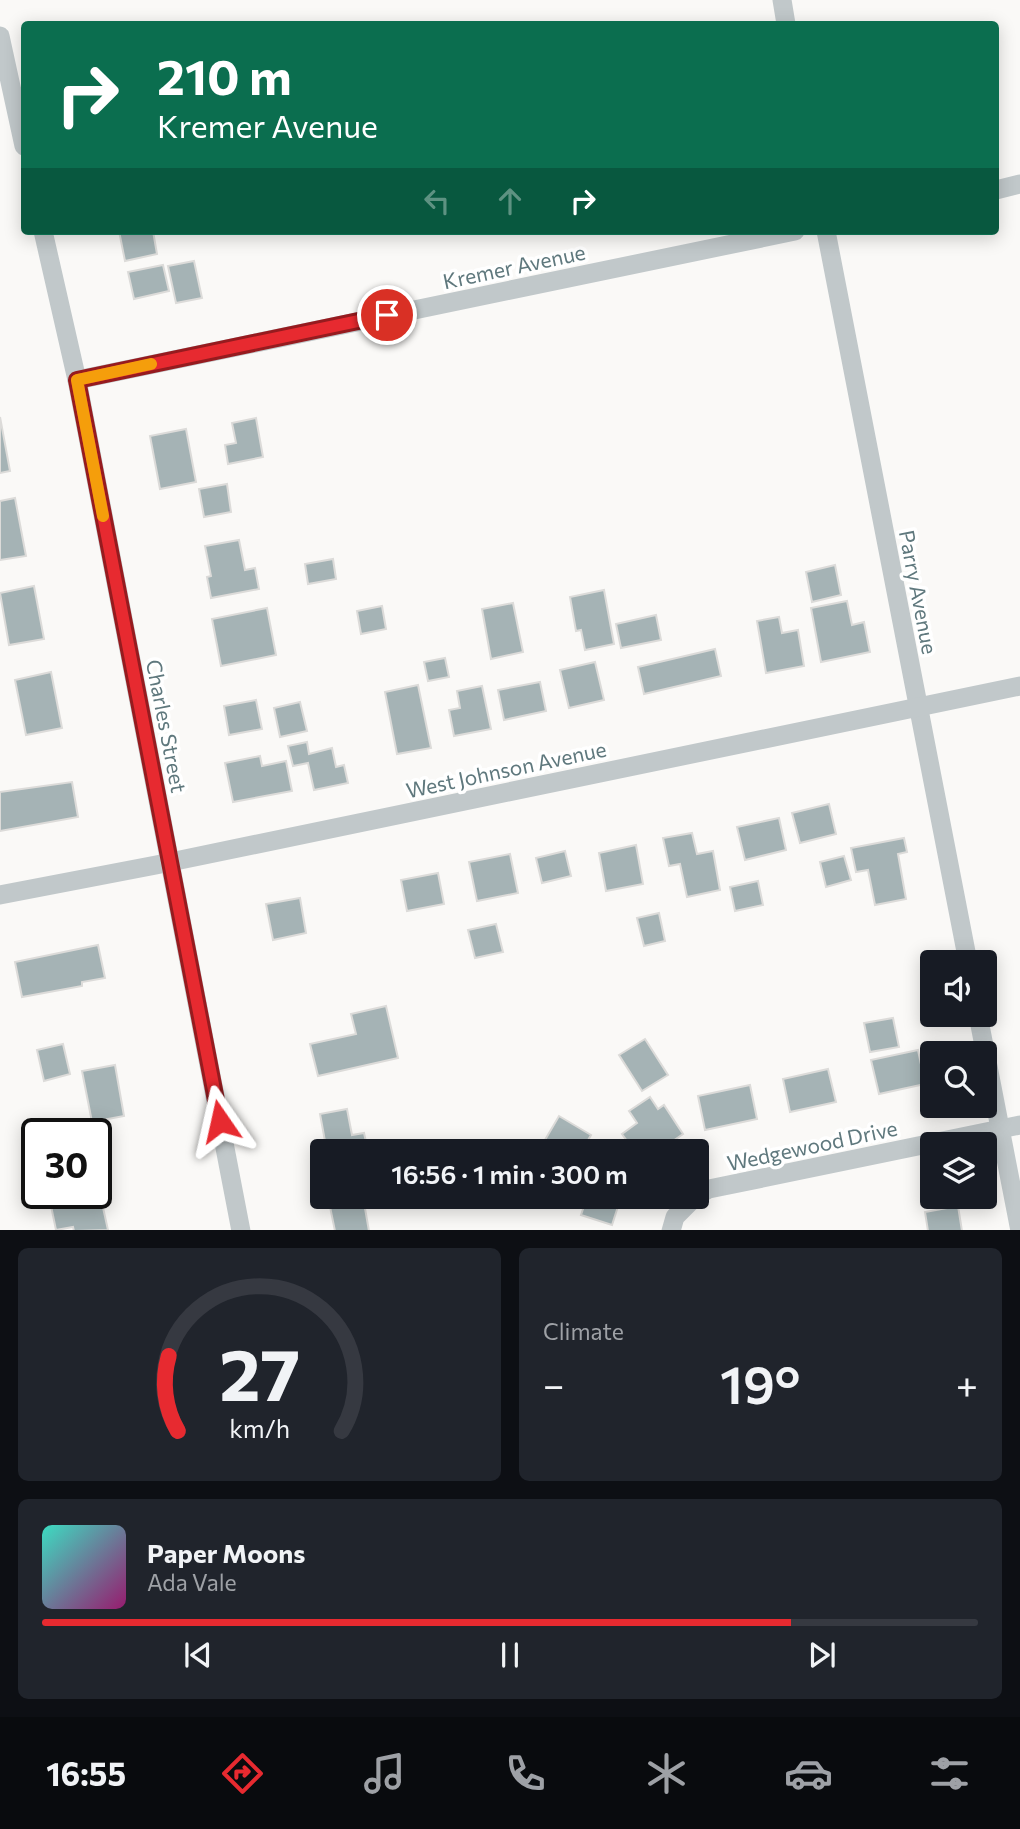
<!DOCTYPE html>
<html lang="en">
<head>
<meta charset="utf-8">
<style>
	:root { --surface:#171b24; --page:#20242c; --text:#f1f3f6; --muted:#9ea1a6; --line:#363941; --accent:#e72a30 }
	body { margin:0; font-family:Commissioner,sans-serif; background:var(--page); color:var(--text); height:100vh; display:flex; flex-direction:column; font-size:26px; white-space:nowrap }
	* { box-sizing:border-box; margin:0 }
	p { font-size:23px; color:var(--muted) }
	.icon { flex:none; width:38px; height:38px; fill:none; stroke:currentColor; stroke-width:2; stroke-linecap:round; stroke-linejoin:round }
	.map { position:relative; height:1230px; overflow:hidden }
	.side { display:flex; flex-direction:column; gap:18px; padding:18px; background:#0d0f14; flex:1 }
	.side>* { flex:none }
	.top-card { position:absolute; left:21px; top:21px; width:978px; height:214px; border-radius:7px; box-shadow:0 4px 18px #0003; background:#0b6e4f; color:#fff; overflow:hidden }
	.controls { position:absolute; left:920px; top:950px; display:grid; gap:14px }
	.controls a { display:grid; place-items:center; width:77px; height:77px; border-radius:7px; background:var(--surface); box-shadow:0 4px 18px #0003; font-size:35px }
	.speed { position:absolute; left:21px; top:1118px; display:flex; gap:14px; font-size:35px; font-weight:700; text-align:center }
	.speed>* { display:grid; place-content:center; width:91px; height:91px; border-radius:50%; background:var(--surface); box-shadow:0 4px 18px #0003; line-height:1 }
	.speed .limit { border:4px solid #111; border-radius:10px; background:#fff; color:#111 }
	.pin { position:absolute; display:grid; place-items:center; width:60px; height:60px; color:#fff; margin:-30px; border:4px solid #fff; border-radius:50%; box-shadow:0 2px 7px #0007 }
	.me { position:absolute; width:77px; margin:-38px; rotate:349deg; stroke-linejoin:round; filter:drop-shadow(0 0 5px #0008) }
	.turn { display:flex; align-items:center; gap:24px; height:147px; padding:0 21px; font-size:32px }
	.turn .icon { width:91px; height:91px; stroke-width:2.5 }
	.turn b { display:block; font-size:49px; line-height:60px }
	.lanes { display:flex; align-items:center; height:66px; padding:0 21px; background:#0003; justify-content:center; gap:35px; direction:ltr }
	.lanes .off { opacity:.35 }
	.big { font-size:52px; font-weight:600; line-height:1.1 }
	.side .card { flex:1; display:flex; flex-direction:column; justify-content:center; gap:10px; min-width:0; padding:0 24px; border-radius:10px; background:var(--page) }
	.side .dial { align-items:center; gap:0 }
	.dial svg { height:182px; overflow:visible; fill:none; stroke:var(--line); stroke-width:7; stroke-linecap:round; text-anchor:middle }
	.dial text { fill:var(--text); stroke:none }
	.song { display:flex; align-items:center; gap:21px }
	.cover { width:84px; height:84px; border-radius:10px; background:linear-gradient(135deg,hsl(170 70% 55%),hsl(320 70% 35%)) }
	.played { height:7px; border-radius:4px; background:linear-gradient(90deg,var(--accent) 80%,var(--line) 80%) }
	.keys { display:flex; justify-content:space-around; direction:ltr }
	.heat { display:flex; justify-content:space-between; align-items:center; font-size:38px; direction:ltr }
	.side .tiles { flex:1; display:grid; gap:18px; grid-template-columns:1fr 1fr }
	.card:last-child { grid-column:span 2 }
	.trip { position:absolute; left:310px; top:1139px; width:399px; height:70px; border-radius:7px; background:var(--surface); box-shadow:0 4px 18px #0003; font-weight:600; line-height:70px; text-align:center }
	.tabs { display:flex; height:112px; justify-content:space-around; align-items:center; background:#090b0e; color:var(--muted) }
	.tabs .icon { width:49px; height:49px }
	.tabs .current { color:var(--accent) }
	.tabs b { font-size:32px; color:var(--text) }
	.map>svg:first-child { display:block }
</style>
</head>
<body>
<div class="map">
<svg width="1020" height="1231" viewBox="0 0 1020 1231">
	<rect width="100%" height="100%" fill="#faf9f7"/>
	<g fill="#a5b3b5" stroke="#dcdbd9" stroke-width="2">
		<path d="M 119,231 L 153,231 L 157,254 L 125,261 Z"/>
		<path d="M 194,261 L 202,298 L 176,303 L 168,266 Z"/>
		<path d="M 163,265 L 169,291 L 134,299 L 128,272 Z"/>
		<path d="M 0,417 L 10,471 L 0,473 Z"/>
		<path d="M 256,418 L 263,457 L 228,464 L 225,445 L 236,443 L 232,423 Z"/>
		<path d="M 186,429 L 196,482 L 160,489 L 150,436 Z"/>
		<path d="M 227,484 L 231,512 L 204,517 L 199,489 Z"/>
		<path d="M 15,498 L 26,556 L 0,560 L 0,501 Z"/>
		<path d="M 239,540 L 245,570 L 255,568 L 259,589 L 211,598 L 207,577 L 211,576 L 205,546 Z"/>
		<path d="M 333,559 L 336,579 L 308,584 L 305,564 Z"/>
		<path d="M 835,565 L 841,595 L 812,602 L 806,572 Z"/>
		<path d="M 34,586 L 44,639 L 9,645 L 0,593 Z"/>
		<path d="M 604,590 L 614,644 L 585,650 L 581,630 L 576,631 L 570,597 Z"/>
		<path d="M 847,601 L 852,625 L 864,622 L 870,652 L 821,662 L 811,608 Z"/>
		<path d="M 513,603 L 523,652 L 491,659 L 482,609 Z"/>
		<path d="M 382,606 L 386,629 L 361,634 L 357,611 Z"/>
		<path d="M 267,608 L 276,655 L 221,666 L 212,619 Z"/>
		<path d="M 656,615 L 661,640 L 621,648 L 616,624 Z"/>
		<path d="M 779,617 L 782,633 L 798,630 L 804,666 L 766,673 L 757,621 Z"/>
		<path d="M 715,649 L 721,676 L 644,694 L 638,667 Z"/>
		<path d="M 445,658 L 449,677 L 428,681 L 424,662 Z"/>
		<path d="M 595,662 L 604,700 L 569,708 L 560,670 Z"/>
		<path d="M 51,672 L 62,728 L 26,735 L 15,680 Z"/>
		<path d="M 540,682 L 546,711 L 504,720 L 498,690 Z"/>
		<path d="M 418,685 L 431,748 L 397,754 L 385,692 Z"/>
		<path d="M 482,686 L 491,729 L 454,736 L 449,710 L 460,708 L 457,691 Z"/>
		<path d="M 256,700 L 262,729 L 229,735 L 224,706 Z"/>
		<path d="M 300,702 L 307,731 L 280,737 L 274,708 Z"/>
		<path d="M 307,742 L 309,754 L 332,748 L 336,767 L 344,765 L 348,783 L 314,790 L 308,763 L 293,766 L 288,746 Z"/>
		<path d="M 260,756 L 262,766 L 286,761 L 292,791 L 233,802 L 225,763 Z"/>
		<path d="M 72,782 L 78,817 L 0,831 L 0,792 Z"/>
		<path d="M 829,804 L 836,834 L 800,843 L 792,813 Z"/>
		<path d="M 779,818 L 786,850 L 745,860 L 737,827 Z"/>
		<path d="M 692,833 L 697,854 L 713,851 L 720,890 L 687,897 L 680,864 L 669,866 L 663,838 Z"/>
		<path d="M 904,838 L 907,852 L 898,854 L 906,899 L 875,905 L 868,870 L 856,872 L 851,848 Z"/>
		<path d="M 636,845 L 643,884 L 606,891 L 599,853 Z"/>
		<path d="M 565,851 L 571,876 L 542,883 L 536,858 Z"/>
		<path d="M 510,854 L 518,893 L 477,901 L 469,862 Z"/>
		<path d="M 844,856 L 851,880 L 826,887 L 820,862 Z"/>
		<path d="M 438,873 L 444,904 L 407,911 L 401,880 Z"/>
		<path d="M 758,881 L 763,905 L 735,911 L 730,887 Z"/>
		<path d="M 300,898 L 306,933 L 273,940 L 266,904 Z"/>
		<path d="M 659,913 L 665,941 L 644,946 L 637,918 Z"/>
		<path d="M 496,924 L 503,952 L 475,958 L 468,930 Z"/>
		<path d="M 98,945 L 105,978 L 82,982 L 82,986 L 22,997 L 15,962 Z"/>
		<path d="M 386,1006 L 398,1058 L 318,1076 L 310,1044 L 356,1034 L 351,1014 Z"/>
		<path d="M 893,1018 L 899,1047 L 870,1052 L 864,1023 Z"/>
		<path d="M 645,1039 L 668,1075 L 642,1091 L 619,1055 Z"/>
		<path d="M 63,1044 L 70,1074 L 44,1081 L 37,1050 Z"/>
		<path d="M 918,1050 L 925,1084 L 879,1094 L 871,1060 Z"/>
		<path d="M 115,1065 L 124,1116 L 92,1122 L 82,1071 Z"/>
		<path d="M 828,1069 L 836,1102 L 790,1112 L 783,1079 Z"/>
		<path d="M 750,1085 L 757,1119 L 705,1130 L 698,1096 Z"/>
		<path d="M 650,1097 L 658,1109 L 664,1105 L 683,1134 L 657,1152 L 635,1152 L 622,1134 L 637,1123 L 629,1111 Z"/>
		<path d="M 347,1109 L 352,1135 L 364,1133 L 368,1151 L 327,1152 L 320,1114 Z"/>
		<path d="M 559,1116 L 591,1135 L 581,1152 L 564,1152 L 545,1140 Z"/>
		<path d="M 96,1185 L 98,1185 L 108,1230 L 74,1231 L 73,1227 L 56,1230 L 50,1201 L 70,1197 L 69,1194 L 96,1194 Z"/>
		<path d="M 328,1197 L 363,1197 L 369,1231 L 335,1231 Z"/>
		<path d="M 587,1197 L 621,1197 L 612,1225 L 581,1215 Z"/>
		<path d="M 958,1206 L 962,1231 L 928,1231 L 925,1212 Z"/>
	</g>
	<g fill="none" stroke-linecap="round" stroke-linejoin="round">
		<g stroke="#c1c8ca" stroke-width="19">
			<path d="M 782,0 L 786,24"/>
			<path d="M 0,36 L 24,146"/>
			<path d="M 996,190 L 1020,184"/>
			<path d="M 43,231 L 77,380 L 241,1231"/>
			<path d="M 826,231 L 968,962"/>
			<path d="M 77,380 L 795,231"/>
			<path d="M 0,895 L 156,865 L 1020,686"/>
			<path d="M 978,1015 L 1020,1231"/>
			<path d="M 696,1196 L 709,1189 L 1020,1125"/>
			<path d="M 671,1231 L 675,1217 L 695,1197"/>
		</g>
	</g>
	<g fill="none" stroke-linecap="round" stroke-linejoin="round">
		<defs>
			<path id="route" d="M 220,1121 L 77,380 L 387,315"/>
		</defs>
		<use href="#route" stroke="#961b1f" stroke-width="18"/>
		<use href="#route" stroke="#e72a30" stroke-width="12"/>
		<path stroke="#f59e0b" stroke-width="12" d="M 103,516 L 77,380 L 151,364"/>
	</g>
	<g text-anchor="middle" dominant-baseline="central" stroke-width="7" stroke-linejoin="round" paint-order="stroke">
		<g font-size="21" fill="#5f787d" stroke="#fff">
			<text transform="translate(514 266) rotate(-12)">Kremer Avenue</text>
			<text transform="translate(919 592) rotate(79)">Parry Avenue</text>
			<text transform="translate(167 726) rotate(79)">Charles Street</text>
			<text transform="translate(506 769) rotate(-12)">West Johnson Avenue</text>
			<text transform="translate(812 1145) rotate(-12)">Wedgewood Drive</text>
		</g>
	</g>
</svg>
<div class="controls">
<a><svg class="icon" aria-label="sound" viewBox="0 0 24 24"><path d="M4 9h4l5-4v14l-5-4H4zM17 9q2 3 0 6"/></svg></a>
<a><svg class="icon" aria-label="search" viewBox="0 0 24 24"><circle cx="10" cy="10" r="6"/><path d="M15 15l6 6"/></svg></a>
<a><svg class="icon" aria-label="layers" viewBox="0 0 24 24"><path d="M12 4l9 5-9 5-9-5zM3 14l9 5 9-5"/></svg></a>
</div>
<div class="speed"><div class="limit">30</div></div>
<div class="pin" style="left:387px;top:315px;background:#d93025"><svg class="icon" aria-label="arrive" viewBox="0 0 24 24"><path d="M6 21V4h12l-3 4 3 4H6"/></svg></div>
<svg class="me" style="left:220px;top:1121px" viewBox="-20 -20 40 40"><path d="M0-17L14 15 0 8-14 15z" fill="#e72a30" stroke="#fff" stroke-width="4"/></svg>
<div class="trip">16:56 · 1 min · 300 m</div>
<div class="top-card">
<div class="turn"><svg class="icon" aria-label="right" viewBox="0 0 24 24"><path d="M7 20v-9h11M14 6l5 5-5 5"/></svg><div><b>210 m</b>Kremer Avenue</div></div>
<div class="lanes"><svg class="icon off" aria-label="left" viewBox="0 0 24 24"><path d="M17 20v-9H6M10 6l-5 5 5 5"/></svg><svg class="icon off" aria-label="ahead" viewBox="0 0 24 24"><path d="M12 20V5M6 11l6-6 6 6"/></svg><svg class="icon" aria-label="right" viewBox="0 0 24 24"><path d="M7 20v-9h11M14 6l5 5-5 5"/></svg></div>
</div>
</div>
<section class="side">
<div class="tiles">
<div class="card dial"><svg viewBox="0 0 100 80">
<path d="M14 69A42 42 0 1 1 86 69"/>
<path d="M14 69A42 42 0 0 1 10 36" stroke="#e72a30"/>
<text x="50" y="56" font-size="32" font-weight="700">27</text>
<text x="50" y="72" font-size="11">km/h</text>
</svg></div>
<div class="card"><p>Climate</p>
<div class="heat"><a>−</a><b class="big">19°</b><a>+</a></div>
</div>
<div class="card">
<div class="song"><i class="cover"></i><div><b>Paper Moons</b><p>Ada Vale</p></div></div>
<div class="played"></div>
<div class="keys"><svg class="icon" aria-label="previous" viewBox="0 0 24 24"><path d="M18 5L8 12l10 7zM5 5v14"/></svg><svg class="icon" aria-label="pause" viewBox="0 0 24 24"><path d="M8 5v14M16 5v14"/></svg><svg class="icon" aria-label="next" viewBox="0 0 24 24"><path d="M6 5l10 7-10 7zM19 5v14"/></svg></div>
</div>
</div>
</section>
<nav class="tabs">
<b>16:55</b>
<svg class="icon current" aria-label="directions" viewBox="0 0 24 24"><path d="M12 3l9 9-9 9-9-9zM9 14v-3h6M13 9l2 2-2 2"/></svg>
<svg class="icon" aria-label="music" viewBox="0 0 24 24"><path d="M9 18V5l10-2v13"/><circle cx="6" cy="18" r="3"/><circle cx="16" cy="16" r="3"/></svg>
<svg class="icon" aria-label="phone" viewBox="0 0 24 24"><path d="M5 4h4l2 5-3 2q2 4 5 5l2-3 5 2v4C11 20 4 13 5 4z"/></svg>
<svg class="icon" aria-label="climate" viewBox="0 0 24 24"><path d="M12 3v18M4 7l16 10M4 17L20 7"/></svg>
<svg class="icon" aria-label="car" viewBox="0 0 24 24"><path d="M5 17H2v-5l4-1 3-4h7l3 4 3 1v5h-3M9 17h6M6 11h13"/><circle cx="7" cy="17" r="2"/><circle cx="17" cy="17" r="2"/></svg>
<svg class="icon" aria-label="filters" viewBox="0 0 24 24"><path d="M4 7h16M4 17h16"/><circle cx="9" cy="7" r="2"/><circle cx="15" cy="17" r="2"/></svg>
</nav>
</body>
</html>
